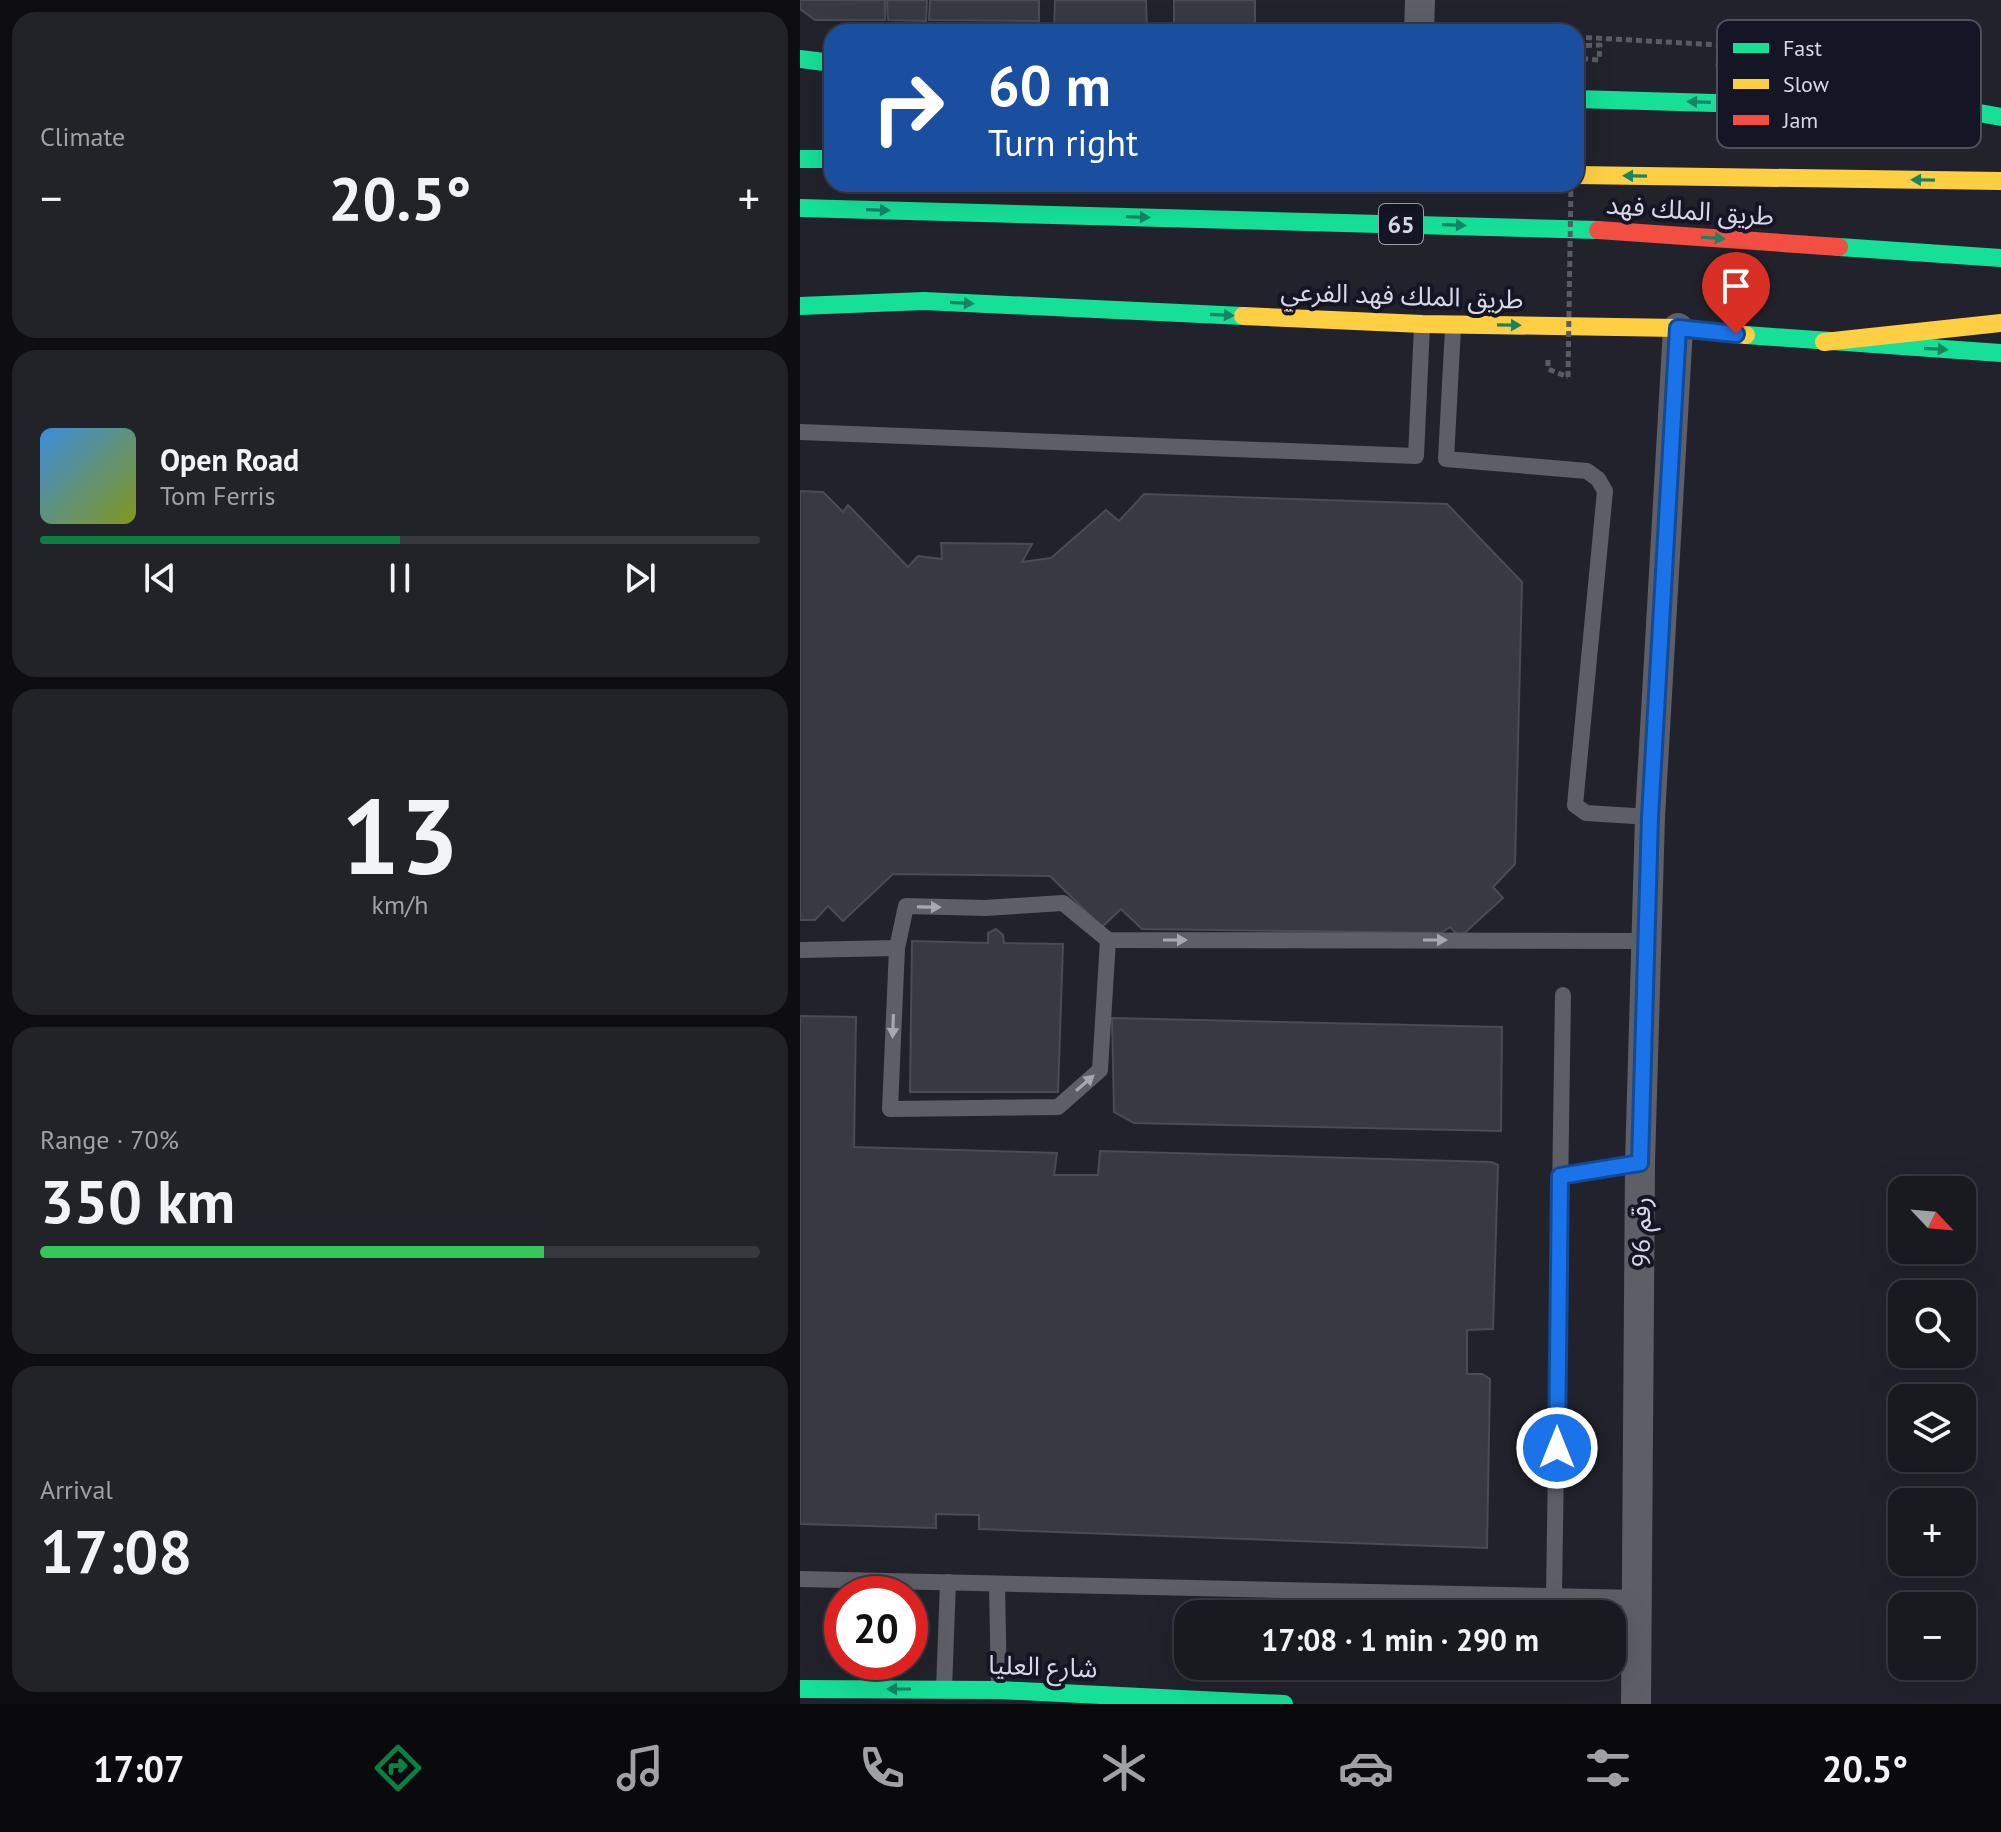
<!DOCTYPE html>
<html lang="en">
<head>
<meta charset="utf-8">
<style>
	:root { --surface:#191a20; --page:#222329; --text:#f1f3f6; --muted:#9fa1a5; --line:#37383e; --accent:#0b8043 }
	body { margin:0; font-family:"PT Sans","Noto Sans Arabic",sans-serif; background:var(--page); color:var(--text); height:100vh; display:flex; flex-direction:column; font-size:30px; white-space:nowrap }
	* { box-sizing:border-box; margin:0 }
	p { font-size:26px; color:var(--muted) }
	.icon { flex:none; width:44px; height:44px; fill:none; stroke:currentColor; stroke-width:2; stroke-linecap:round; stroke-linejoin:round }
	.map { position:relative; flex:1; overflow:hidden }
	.side { display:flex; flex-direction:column; gap:12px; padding:12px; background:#0e0e12; width:800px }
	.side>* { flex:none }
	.banner { position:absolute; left:24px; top:24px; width:760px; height:168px; border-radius:24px; box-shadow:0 8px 32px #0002,0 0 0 2px var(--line); background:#1a4fa0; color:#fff; overflow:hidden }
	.needle { width:52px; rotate:116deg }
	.tools { position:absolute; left:1088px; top:1176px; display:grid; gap:16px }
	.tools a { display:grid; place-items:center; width:88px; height:88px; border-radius:16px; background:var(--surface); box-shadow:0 8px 32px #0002,0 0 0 2px var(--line); font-size:40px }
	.speed { position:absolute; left:24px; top:1576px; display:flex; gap:16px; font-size:40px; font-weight:700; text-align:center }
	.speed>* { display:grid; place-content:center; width:104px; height:104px; border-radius:50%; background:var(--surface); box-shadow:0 8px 32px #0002,0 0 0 2px var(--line); line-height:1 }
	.speed .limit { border:12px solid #d22; background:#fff; color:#111 }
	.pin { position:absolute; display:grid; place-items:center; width:68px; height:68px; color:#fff; margin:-82px -34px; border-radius:50% 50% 50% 0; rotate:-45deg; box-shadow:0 0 8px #0007 }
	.pin .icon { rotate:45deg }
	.me { position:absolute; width:88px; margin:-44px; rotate:0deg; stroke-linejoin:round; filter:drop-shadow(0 0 6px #0008) }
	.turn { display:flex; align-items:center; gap:28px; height:168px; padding:0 32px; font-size:36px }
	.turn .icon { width:104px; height:104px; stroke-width:2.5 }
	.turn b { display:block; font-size:56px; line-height:68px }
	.big { font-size:60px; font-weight:700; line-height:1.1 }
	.side .widget { flex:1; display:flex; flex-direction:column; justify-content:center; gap:12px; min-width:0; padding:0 28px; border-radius:24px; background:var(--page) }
	.side .dial { align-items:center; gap:0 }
	.dial b { font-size:104px; line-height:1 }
	.song { display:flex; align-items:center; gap:24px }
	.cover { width:96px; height:96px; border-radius:12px; background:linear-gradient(135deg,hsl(210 70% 55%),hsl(70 70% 35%)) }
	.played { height:8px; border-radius:4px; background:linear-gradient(90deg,var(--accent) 50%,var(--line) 50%) }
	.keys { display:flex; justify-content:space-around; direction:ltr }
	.heat { display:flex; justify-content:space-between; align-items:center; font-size:44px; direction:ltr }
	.charge { height:12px; border-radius:6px; background:linear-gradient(90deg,#34c759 70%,var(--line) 0) }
	.trip { position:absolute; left:374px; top:1600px; width:452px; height:80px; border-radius:24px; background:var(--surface); box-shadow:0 8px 32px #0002,0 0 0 2px var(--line); font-weight:700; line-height:80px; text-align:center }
	.menu { display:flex; height:128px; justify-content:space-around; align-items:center; background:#0a0a0d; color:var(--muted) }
	.menu .icon { width:56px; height:56px }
	.menu .on { color:var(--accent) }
	.menu b { font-size:36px; color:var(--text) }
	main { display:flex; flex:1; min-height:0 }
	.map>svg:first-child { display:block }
</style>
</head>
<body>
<main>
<section class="side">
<div class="widget"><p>Climate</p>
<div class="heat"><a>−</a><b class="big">20.5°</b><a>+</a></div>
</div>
<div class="widget">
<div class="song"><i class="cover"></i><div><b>Open Road</b><p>Tom Ferris</p></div></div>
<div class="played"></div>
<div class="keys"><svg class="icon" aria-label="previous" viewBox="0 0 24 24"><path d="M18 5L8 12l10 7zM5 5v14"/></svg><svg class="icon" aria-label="pause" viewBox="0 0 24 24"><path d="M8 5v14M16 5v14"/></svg><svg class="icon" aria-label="next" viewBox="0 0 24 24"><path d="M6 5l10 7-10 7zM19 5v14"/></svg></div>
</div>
<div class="widget dial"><b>13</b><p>km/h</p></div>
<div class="widget"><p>Range · 70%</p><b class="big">350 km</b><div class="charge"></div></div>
<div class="widget"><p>Arrival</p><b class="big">17:08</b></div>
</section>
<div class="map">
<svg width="1201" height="1704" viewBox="0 0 1201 1704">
	<rect width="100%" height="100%" fill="#21222b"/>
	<g fill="#383942" stroke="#4a4b53" stroke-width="2">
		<path d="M 0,0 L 85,0 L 85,20 L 15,20 L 0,9 Z"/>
		<path d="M 87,0 L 127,0 L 126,21 L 88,20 Z"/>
		<path d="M 130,0 L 239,0 L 239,21 L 129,20 Z"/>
		<path d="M 255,0 L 346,0 L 347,32 L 254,32 Z"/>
		<rect x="374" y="0" width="81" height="32"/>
		<path d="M 0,491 L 23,492 L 43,512 L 48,505 L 108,567 L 118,556 L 142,559 L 141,543 L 232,544 L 222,562 L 251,558 L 306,510 L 319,521 L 344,494 L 647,504 L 722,582 L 715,864 L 693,887 L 703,898 L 660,937 L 650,927 L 641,933 L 342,929 L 321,909 L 302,927 L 250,876 L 93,874 L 43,921 L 28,906 L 15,920 L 0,920 Z"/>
		<path d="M 196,929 L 203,935 L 204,943 L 263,944 L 258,1092 L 110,1092 L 112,941 L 188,943 L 188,933 Z"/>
		<path d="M 0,1016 L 56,1017 L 54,1147 L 257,1153 L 254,1175 L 298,1175 L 300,1151 L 691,1162 L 698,1165 L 693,1329 L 667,1330 L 667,1374 L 682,1374 L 690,1379 L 687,1548 L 179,1529 L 179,1515 L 136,1514 L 136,1528 L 0,1524 Z"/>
		<path d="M 312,1018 L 702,1027 L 701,1131 L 334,1123 L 314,1112 Z"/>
	</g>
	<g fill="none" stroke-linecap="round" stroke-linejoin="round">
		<g stroke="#5b5c63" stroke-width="5" stroke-dasharray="6 4" stroke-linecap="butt">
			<path d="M 776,37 L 920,45 L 918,67"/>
			<path d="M 776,46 L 800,45 L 799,60 L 776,58"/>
			<path d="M 748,360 L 748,369 L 768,377"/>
		</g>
		<g stroke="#5d5e66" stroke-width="16">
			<path d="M 653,328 L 646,459 L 787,471 L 798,479 L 805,491 L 775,805 L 786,813 L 850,817"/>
			<path d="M 0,432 L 616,456 L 622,326"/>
			<path d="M 97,948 L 90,1109 L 258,1107 L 300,1070 L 308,940"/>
			<path d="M 0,950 L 97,948 L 106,906 L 185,908 L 263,903 L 308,940 L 846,941"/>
			<path d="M 760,1176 L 840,1163"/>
			<path d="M 0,1579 L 837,1598"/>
			<path d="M 197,1584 L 199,1689"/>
			<path d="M 754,1596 L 763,995"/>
			<path d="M 144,1689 L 148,1582"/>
		</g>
		<g stroke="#5d5e66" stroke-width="30">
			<path d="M 619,32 L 620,0"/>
			<path d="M 836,1704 L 840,1163 L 850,817 L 878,328"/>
		</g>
		<g stroke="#16e098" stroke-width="18">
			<path d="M 0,59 L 32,63"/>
			<path d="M 776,99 L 914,103 L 1143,100"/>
			<path d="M 1106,100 L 1201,117"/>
			<path d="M 0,159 L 32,159"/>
			<path d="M 0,208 L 798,230"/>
			<path d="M 1039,247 L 1201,258"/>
			<path d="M 0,306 L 124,301 L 443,316"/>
			<path d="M 946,335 L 1201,353"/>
			<path d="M 0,1689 L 199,1690 L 484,1704"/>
		</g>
		<g stroke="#ffcf43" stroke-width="18">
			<path d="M 776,175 L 1201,181"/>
			<path d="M 443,316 L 622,324 L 878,328 L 946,335"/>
			<path d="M 1024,342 L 1201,323"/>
		</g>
		<path stroke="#f24e42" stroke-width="18" d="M 798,230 L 1039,247"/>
		<path stroke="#5b5c63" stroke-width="5" stroke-dasharray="6 4" stroke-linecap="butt" d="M 768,377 L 771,184"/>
	</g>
	<defs><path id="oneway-solid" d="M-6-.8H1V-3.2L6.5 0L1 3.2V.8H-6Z" transform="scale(2)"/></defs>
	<g fill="#158564">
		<use href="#oneway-solid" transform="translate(899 102) rotate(-178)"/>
		<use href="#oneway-solid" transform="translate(835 176) rotate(-179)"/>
		<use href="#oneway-solid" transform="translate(1123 180) rotate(-179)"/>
		<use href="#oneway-solid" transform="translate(78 210) rotate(2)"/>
		<use href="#oneway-solid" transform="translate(338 217) rotate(2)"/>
		<use href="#oneway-solid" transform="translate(654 225) rotate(2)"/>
		<use href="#oneway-solid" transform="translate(913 238) rotate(4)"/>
		<use href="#oneway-solid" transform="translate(162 303) rotate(3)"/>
		<use href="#oneway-solid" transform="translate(422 315) rotate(3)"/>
		<use href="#oneway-solid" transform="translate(709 325) rotate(1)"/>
		<use href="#oneway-solid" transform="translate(1136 349) rotate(3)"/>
		<use href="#oneway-solid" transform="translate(99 1689) rotate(-180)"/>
	</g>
	<g fill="#a6a7b2">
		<use href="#oneway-solid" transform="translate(129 907) rotate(1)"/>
		<use href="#oneway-solid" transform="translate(375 940)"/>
		<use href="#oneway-solid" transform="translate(635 940)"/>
		<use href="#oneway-solid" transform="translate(93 1026) rotate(92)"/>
		<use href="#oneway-solid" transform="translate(285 1083) rotate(-41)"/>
	</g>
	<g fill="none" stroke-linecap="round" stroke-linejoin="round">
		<defs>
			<path id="route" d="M 757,1448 L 760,1176 L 840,1163 L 850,817 L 878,328 L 936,334"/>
		</defs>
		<use href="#route" stroke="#114b97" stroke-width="20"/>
		<use href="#route" stroke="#1a73e8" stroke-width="14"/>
	</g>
	<g text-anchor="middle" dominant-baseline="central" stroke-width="8" stroke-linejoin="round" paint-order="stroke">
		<rect fill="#141525" stroke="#9c9eab" stroke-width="2" x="579" y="204" width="44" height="40" rx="6"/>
		<g font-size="24" font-weight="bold" fill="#d7d8e4">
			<text x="601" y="224">65</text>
		</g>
		<g font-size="26" fill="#d7d8e4" stroke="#141525">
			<text transform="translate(890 210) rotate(4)">طريق الملك فهد</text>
			<text transform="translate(602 295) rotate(2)">طريق الملك فهد الفرعي</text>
			<text transform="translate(840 1232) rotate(-90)">رقم 96</text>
			<text transform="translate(243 1666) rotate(2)">شارع العليا</text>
		</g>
	</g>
	<rect x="917" y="20" width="264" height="128" rx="12" fill="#141525" stroke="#4e505e" stroke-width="2"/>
	<rect x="933" y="43" width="36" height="10" fill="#16e098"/>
	<rect x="933" y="79" width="36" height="10" fill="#ffcf43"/>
	<rect x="933" y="115" width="36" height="10" fill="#f24e42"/>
	<g font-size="22" fill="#d7d8e4">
		<text x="983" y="56">Fast</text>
		<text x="983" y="92">Slow</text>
		<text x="983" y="128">Jam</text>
	</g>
</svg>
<div class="tools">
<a><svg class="needle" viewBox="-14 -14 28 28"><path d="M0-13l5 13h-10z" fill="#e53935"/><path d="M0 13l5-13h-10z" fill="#9fa1a5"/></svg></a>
<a><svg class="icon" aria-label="search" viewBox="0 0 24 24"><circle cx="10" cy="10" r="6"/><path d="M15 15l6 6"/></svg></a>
<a><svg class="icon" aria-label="layers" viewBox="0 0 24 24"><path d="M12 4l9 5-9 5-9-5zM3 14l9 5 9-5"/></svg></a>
<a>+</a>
<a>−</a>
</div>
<div class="speed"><div class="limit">20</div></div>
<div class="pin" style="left:936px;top:334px;background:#d93025"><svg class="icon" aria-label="arrive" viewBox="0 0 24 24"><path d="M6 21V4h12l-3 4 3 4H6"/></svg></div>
<svg class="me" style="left:757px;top:1448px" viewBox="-20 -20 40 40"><circle r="17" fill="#1a73e8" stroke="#fff" stroke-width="3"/><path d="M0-11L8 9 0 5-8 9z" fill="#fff"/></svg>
<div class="trip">17:08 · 1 min · 290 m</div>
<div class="banner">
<div class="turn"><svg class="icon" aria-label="right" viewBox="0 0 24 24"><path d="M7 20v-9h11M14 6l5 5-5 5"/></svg><div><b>60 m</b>Turn right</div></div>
</div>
</div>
</main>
<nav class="menu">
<b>17:07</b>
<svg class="icon on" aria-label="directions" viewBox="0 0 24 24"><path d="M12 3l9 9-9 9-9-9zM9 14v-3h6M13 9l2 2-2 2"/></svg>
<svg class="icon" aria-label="music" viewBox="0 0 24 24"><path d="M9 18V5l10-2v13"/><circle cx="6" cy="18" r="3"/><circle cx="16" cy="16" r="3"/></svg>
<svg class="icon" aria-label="phone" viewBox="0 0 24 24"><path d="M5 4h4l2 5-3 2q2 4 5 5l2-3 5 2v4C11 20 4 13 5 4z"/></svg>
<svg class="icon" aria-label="climate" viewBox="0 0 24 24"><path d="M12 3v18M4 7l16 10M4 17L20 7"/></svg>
<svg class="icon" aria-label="car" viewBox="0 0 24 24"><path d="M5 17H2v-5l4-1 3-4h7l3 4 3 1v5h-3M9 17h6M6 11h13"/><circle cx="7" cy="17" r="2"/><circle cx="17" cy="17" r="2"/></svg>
<svg class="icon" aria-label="filters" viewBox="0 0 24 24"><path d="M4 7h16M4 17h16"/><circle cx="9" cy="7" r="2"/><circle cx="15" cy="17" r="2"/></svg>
<b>20.5°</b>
</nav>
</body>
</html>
